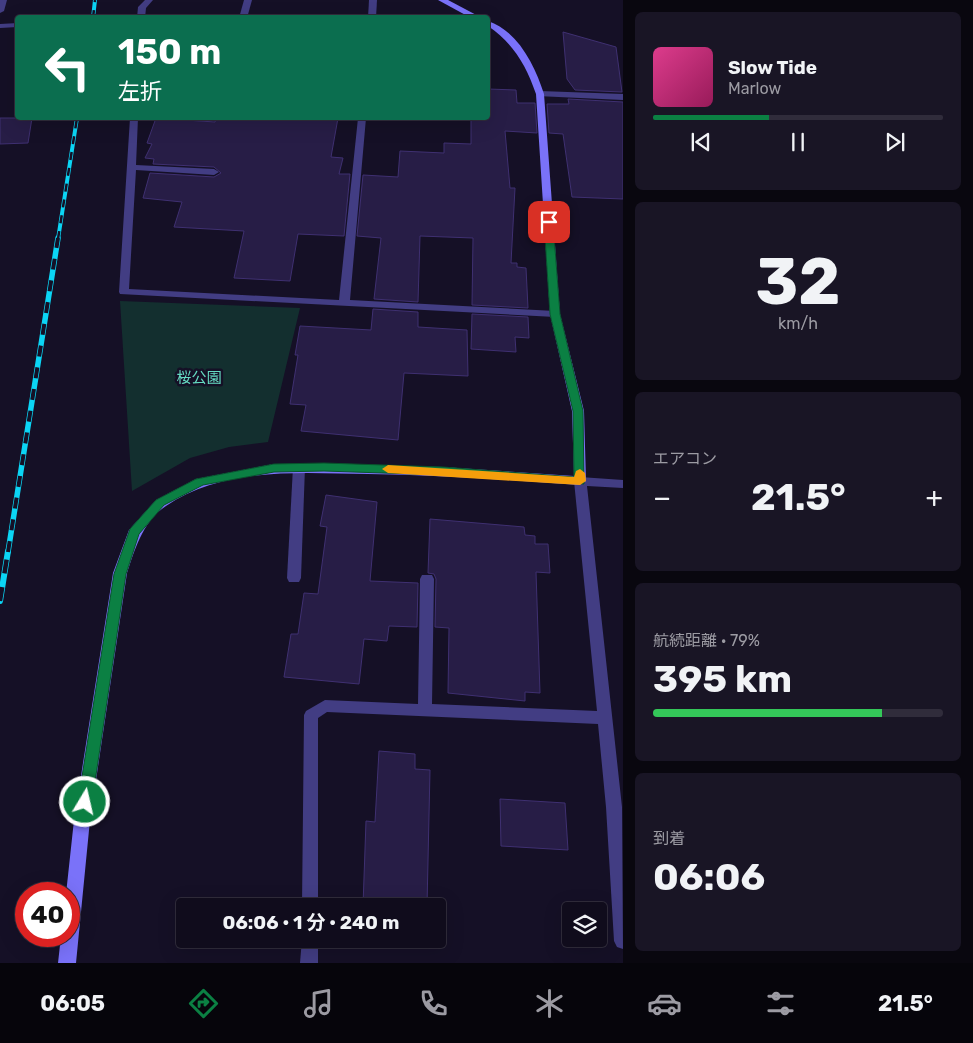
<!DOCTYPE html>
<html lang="ja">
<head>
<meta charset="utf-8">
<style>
	:root { --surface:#100c1c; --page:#191525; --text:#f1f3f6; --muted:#9c9ba3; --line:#302c3b; --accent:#0b8043 }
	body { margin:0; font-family:Rubik,"Noto Sans JP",sans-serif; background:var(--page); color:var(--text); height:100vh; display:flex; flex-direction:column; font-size:19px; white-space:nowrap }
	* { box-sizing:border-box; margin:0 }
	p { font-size:16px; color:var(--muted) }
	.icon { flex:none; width:28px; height:28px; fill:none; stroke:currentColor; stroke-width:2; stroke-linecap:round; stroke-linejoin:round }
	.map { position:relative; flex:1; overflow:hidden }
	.panel { display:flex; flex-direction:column; gap:12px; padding:12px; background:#09070f; width:350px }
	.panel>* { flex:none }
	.banner { position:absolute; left:15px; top:15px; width:475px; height:105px; border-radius:5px; box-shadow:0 5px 20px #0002,0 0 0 1px var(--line); background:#0b6e4f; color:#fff; overflow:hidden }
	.controls { position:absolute; left:562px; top:902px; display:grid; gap:10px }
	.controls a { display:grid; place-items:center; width:45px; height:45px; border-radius:5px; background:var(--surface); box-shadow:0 5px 20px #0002,0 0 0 1px var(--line); font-size:25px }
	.speed { position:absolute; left:15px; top:882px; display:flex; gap:10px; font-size:25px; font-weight:700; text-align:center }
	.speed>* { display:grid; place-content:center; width:65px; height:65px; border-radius:50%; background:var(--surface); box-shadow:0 5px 20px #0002,0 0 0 1px var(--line); line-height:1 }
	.speed .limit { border:8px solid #d22; background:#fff; color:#111 }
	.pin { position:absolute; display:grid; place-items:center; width:42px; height:42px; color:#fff; margin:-21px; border-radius:10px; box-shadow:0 2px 8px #0006 }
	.me { position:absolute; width:55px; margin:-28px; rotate:9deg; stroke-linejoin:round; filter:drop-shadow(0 0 4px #0008) }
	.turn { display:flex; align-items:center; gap:18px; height:105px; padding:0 20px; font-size:22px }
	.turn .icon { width:65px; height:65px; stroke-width:2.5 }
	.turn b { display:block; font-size:35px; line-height:42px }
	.big { font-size:38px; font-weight:700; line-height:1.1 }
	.panel .tile { flex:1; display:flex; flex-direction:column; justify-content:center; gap:8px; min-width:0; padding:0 18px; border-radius:8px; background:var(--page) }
	.panel .dial { align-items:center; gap:0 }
	.dial b { font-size:65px; line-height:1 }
	.song { display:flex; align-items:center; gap:15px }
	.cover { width:60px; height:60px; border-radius:8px; background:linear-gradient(135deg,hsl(330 70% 55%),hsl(330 70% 35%)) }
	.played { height:5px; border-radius:2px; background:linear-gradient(90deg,var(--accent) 40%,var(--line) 40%) }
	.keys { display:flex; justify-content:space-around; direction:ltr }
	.heat { display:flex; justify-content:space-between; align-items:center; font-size:28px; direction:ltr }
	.charge { height:8px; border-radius:4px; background:linear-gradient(90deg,#34c759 79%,var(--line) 0) }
	.trip { position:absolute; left:176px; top:898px; width:270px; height:50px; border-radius:5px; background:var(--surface); box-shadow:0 5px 20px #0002,0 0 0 1px var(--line); font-weight:700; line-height:50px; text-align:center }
	.tab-bar { display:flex; height:80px; justify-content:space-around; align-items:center; background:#06050b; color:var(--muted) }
	.tab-bar .icon { width:35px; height:35px }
	.tab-bar .selected { color:var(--accent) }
	.tab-bar b { font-size:22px; color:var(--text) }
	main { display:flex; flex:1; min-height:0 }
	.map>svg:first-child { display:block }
</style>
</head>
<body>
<main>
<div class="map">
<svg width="623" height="963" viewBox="0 0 623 963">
	<rect width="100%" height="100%" fill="#151026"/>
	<path fill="#132f2f" d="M 120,301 L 300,308 L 268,442 L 229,447 L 190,458 L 132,491 Z"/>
	<g fill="#271d46" stroke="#3f3071">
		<path d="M 563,32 L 616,47 L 622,92 L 575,90 L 567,79 Z"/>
		<path d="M 488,89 L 516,90 L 517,103 L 535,103 L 537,133 L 505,131 L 510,188 L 515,188 L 511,263 L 517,263 L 517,267 L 526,268 L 528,308 L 472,305 L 473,238 L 420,236 L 418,302 L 374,299 L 381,238 L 357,236 L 363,175 L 398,177 L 400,151 L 444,153 L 444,143 L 471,144 L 471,118 L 488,118 Z"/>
		<path d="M 568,99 L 623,102 L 623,199 L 572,197 L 563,134 L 549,133 L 547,104 L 569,104 Z"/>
		<path d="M 0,118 L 32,118 L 28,143 L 0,144 Z"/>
		<path d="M 156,118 L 215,122 L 216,118 L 338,118 L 331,157 L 343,158 L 339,174 L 350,174 L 344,236 L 298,234 L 290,281 L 234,278 L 244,231 L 174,227 L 182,202 L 143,198 L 150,173 L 214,177 L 221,173 L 214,167 L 153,164 L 154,159 L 145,158 L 152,144 L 147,143 Z"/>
		<path d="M 373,309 L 418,312 L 418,327 L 467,330 L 468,376 L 404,373 L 398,440 L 301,431 L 306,405 L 290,404 L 298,355 L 295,355 L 300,326 L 371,330 Z"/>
		<path d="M 472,314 L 528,317 L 529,338 L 515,337 L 516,352 L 471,349 Z"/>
		<path d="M 326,495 L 377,502 L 370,581 L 418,583 L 417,627 L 389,626 L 387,641 L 364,639 L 359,684 L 284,677 L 291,634 L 298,634 L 304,593 L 318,594 L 327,527 L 320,526 Z"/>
		<path d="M 430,519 L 524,527 L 525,535 L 535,536 L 535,544 L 548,544 L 550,573 L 536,572 L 540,693 L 525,692 L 525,701 L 448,693 L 449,628 L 435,627 L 436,579 L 434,574 L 428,573 Z"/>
		<path d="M 379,751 L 415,754 L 415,769 L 430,770 L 427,906 L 363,906 L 366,821 L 375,822 Z"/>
		<path d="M 500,799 L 565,803 L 568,850 L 501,846 Z"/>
	</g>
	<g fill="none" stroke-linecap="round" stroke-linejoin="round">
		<g fill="#423d83" fill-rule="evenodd">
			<path d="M 0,0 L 7,0 L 4,11 L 0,13 Z"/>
			<path d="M 145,0 L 153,0 L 146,8 L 145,18 L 137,18 L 138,7 Z"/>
			<path d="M 244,0 L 252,0 L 247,18 L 239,18 Z"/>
			<path d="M 369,0 L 377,0 L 376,18 L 368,18 Z"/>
			<path d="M 18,23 L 18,27 L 0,28 L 0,24 Z"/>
			<path d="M 540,91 L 623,94 L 623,100 L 537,96 L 537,92 Z"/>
			<path d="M 130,118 L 138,118 L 136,165 L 214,169 L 219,172 L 214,175 L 136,170 L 129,289 L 339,300 L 358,118 L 366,118 L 350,300 L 555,311 L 560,314 L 555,317 L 120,294 L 119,292 Z"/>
			<path d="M 299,463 L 305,467 L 301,578 L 299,582 L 289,582 L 287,578 L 293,467 Z"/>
			<path d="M 580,477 L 623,480 L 623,488 L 587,486 L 622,807 L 623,949 L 617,947 L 614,941 L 606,807 L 598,724 L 327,712 L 318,718 L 318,906 L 302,906 L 304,715 L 306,711 L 325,700 L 418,704 L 420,579 L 422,575 L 432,575 L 434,579 L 432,704 L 597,711 L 574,481 Z"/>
			<path d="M 302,939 L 318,939 L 318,963 L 300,963 Z"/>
		</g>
		<g fill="#7a72f9" fill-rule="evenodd">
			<path d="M 438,0 L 448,0 L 482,18 L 471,18 Z"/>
			<path d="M 488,21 C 518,31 535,66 544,94 L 560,314 L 584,411 L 586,481 L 580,485 C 509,480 439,475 368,474 C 301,473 224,466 166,506 C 143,521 135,549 127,573 L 90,820 L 76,963 L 58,963 L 61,936 L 69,936 L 69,894 L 66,894 L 74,820 L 113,573 L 129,530 L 156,500 L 196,479 L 274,464 L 443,467 L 574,476 L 572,411 L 550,314 L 536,94 C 526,65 513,43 488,26 Z"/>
		</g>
		<defs>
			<g id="rail-far2">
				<path d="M 93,18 L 95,0"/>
				<path d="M 58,239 L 77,118"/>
			</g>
			<path id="rail-far1" d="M 8,552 L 58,238"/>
			<path id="rail" d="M 0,601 L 8,551"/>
		</defs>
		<use href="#rail-far2" stroke="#0bd5f5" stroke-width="4"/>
		<use href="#rail-far1" stroke="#0bd5f5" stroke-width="5.5"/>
		<use href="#rail" stroke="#0bd5f5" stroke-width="6"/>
		<use href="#rail-far2" stroke="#151026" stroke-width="2.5" stroke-dasharray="8" stroke-linecap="butt"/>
		<use href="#rail-far1" stroke="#151026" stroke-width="4" stroke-dasharray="11" stroke-linecap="butt"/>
		<use href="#rail" stroke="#151026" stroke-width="4.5" stroke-dasharray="14" stroke-linecap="butt"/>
	</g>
	<path fill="#0b8043" stroke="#07532c" d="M 549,219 L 553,222 L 560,314 L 583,411 L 584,484 L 443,475 L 324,471 L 274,472 L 203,485 L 164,505 L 139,534 L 126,574 L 92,802 L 90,806 L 85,808 L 80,806 L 78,802 L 114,574 L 130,529 L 156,500 L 196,479 L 274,464 L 324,463 L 443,467 L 574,477 L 573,411 L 550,314 L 544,222 Z"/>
	<path fill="#f59e0b" d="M 388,465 L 574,477 L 576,471 L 580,469 L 585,473 L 586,481 L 580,485 L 388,473 L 382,469 Z"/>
	<g text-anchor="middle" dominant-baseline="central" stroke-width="5" stroke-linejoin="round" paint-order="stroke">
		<g font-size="15" fill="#65dbc2" stroke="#151026">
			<text x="199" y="378">桜公園</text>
		</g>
	</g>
</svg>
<div class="controls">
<a><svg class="icon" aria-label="layers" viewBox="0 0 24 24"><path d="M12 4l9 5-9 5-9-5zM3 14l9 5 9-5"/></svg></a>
</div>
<div class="speed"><div class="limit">40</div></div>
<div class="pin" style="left:549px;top:222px;background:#d93025"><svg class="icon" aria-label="arrive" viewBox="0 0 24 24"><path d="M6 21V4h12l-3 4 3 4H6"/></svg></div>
<svg class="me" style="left:85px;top:802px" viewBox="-20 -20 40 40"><circle r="17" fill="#0b8043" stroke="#fff" stroke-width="3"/><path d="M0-11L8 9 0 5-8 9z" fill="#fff"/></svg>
<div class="trip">06:06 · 1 分 · 240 m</div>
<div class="banner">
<div class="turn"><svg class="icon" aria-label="left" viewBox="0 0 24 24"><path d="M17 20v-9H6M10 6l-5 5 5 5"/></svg><div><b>150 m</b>左折</div></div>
</div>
</div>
<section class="panel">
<div class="tile">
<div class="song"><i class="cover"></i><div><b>Slow Tide</b><p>Marlow</p></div></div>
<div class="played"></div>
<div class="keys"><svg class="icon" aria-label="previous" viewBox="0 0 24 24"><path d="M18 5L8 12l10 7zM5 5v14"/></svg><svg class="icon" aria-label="pause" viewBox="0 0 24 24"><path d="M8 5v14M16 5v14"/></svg><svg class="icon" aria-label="next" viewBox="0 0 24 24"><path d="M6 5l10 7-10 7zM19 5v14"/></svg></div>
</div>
<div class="tile dial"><b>32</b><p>km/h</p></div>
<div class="tile"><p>エアコン</p>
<div class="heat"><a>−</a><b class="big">21.5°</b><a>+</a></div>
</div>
<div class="tile"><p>航続距離 · 79%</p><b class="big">395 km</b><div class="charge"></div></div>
<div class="tile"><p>到着</p><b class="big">06:06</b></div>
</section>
</main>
<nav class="tab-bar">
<b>06:05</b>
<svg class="icon selected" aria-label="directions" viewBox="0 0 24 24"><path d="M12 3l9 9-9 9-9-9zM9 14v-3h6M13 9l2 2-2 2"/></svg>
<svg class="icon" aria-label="music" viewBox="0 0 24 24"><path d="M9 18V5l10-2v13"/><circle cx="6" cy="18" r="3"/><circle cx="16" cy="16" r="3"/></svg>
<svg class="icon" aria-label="phone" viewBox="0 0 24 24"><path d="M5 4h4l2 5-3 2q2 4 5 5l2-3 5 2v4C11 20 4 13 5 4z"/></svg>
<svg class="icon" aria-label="climate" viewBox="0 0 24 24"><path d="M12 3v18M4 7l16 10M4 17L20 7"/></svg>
<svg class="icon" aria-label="car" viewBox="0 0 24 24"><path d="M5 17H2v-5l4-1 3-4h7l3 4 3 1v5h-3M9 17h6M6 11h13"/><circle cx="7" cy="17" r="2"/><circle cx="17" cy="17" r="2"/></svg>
<svg class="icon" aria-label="filters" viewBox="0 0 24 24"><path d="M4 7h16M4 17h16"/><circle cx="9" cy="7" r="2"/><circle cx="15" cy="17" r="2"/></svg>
<b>21.5°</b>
</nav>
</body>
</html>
